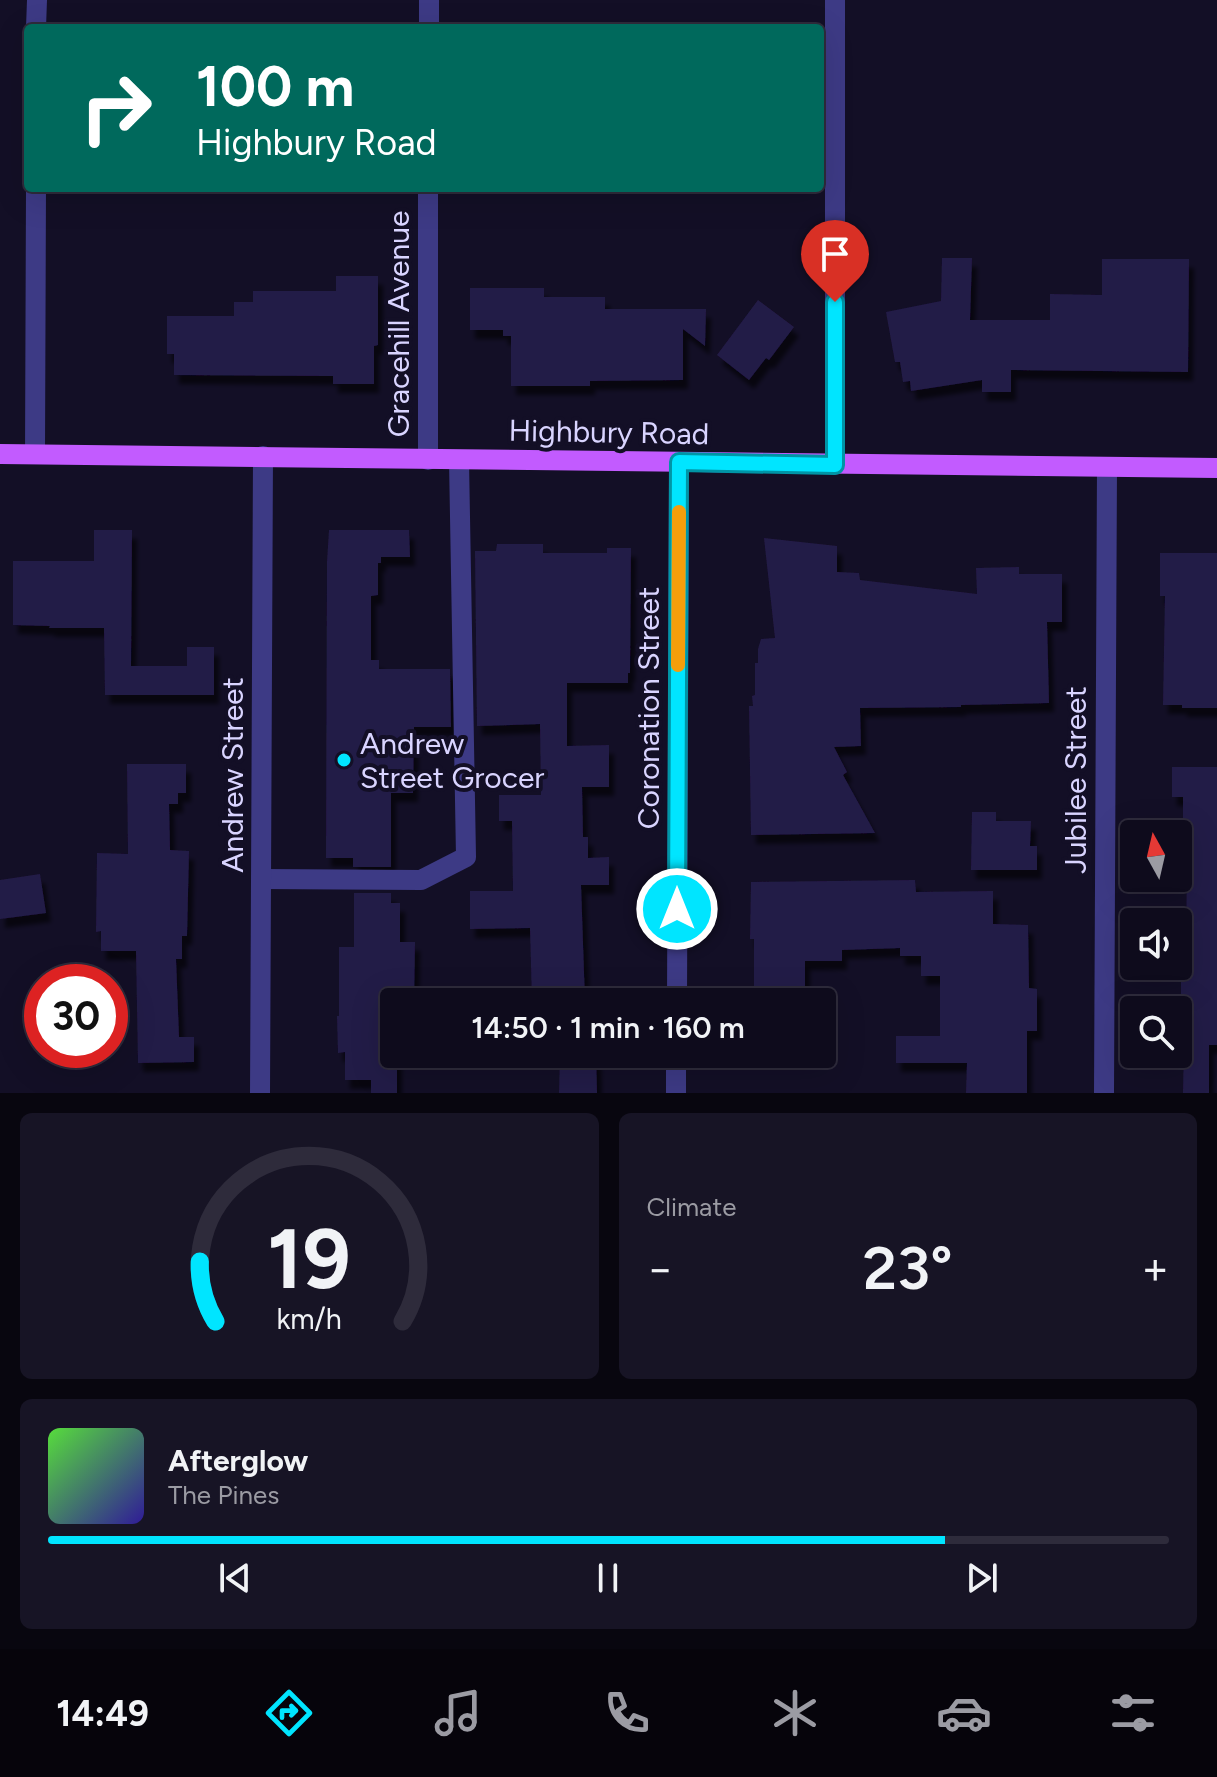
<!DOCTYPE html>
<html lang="en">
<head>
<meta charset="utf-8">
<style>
	:root { --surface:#0e0b1c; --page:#171425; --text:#f1f3f6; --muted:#9b9ba3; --line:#2e2b3b; --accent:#00e5ff }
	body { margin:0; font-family:Figtree,sans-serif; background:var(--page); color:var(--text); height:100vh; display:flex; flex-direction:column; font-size:30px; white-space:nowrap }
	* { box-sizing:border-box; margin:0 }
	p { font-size:26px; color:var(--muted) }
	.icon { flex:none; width:44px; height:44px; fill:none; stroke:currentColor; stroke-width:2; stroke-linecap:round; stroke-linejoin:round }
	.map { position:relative; height:1093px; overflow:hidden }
	.details { display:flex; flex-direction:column; gap:20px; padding:20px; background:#08060f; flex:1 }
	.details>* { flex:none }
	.guide { position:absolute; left:24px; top:24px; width:800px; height:168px; border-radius:8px; box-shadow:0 8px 32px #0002,0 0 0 2px var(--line); background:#00695c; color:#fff; overflow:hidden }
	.needle { width:52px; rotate:352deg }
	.buttons { position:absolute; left:1120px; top:820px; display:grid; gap:16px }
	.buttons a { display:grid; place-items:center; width:72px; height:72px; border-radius:8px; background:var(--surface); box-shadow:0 8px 32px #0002,0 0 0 2px var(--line); font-size:40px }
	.speed { position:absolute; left:24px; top:964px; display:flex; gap:16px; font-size:40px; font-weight:700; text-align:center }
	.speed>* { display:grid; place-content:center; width:104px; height:104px; border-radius:50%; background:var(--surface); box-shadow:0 8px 32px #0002,0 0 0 2px var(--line); line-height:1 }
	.speed .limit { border:12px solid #d22; background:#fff; color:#111 }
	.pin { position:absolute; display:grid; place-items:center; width:68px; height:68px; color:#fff; margin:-82px -34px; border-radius:50% 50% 50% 0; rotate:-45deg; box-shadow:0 0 8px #0007 }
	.pin .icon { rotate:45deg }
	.me { position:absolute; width:88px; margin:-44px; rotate:0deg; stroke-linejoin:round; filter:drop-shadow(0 0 6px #0008) }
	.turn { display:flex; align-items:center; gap:28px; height:168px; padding:0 40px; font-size:36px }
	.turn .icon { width:104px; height:104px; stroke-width:2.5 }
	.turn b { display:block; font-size:56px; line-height:68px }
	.big { font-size:60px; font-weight:600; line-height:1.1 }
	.details .widget { flex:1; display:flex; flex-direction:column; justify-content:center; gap:12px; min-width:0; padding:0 28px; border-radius:12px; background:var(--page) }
	.details .dial { align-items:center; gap:0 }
	.dial svg { height:208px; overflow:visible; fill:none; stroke:var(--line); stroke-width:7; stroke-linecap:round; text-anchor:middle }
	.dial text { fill:var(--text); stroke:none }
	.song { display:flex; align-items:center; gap:24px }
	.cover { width:96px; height:96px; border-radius:12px; background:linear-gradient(135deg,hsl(110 70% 55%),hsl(250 70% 35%)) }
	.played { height:8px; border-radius:4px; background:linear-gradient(90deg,var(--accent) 80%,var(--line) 80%) }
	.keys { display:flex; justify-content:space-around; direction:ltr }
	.heat { display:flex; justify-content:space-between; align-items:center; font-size:44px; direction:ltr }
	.details .tiles { flex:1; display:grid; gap:20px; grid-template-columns:1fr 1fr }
	.widget:last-child { grid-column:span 2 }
	.trip { position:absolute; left:380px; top:988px; width:456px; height:80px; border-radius:8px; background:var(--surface); box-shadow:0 8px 32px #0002,0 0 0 2px var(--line); font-weight:600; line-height:80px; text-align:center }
	.tabs { display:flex; height:128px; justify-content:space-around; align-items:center; background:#06040b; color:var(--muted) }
	.tabs .icon { width:56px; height:56px }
	.tabs .selected { color:var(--accent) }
	.tabs b { font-size:36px; color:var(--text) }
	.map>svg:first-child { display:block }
</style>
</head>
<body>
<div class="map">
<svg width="1217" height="1093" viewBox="0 0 1217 1093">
	<defs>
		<filter id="shadow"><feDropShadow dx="5" dy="9" stdDeviation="2" flood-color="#0009"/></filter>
	</defs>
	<rect width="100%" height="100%" fill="#130f26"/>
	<g fill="#241b47" filter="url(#shadow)">
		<path d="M 942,258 L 972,258 L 970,320 L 1050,320 L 1050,294 L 1102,295 L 1102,259 L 1189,259 L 1188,372 L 1011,370 L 1011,392 L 982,392 L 982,380 L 911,391 L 910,381 L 903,382 L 900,362 L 895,362 L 886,312 L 941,301 Z"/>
		<path d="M 336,276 L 378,276 L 378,345 L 374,346 L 374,384 L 333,384 L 333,376 L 174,375 L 174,354 L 167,354 L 167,316 L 234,316 L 234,302 L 253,302 L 253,291 L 336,291 Z"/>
		<path d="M 470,288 L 544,288 L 544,297 L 605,297 L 605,309 L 706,309 L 705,346 L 683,329 L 683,380 L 590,381 L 590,386 L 511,386 L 511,336 L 503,336 L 503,330 L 470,330 Z"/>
		<path d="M 758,300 L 794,327 L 769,360 L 766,358 L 749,380 L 717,355 Z"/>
		<path d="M 94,530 L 132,530 L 131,666 L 187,666 L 187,647 L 214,647 L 214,695 L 105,695 L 104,628 L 49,628 L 50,626 L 13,625 L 13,561 L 94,561 Z"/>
		<path d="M 329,530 L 409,530 L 410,557 L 381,557 L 381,563 L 378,563 L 378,595 L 371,596 L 371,660 L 379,660 L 379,669 L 450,669 L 451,727 L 414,727 L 413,793 L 391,793 L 391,867 L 353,867 L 353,858 L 326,858 L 327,562 Z"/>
		<path d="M 764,538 L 837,546 L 837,572 L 859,573 L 860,580 L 977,594 L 976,568 L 1019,567 L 1019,574 L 1062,574 L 1062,622 L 1047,622 L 1049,703 L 961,705 L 961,707 L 860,708 L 861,746 L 834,747 L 847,772 L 843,775 L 875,833 L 751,835 L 749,706 L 753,706 L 752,696 L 755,695 L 755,663 L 758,663 L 758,649 L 761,639 L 775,638 Z"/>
		<path d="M 497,544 L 543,544 L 543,553 L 607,553 L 607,548 L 631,548 L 630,673 L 628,673 L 628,683 L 567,683 L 567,746 L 609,745 L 609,787 L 582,787 L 583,837 L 588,837 L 588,858 L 609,857 L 609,885 L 581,885 L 585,1002 L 532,1002 L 530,928 L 470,929 L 470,891 L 513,891 L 512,821 L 499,821 L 499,795 L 541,795 L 540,724 L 477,726 L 475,551 L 496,551 Z"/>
		<path d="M 1160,553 L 1217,553 L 1217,708 L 1182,708 L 1182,705 L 1163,705 L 1165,596 L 1160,596 Z"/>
		<path d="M 127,764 L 186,764 L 186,793 L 178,793 L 178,804 L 169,804 L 170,850 L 189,851 L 187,936 L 182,936 L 182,959 L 176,959 L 179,1037 L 194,1037 L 194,1062 L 138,1063 L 136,951 L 101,951 L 101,931 L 96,932 L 97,853 L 128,854 Z"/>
		<path d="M 1172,767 L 1217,767 L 1217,1045 L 1209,1045 L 1209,1093 L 1183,1093 L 1184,1045 L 1178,1045 L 1178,994 L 1181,994 L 1181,937 L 1186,937 L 1187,871 L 1183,871 L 1183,797 L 1172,797 Z"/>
		<path d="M 972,812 L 996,812 L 996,821 L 1031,821 L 1030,846 L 1037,846 L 1037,870 L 971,870 Z"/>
		<path d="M 40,874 L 46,913 L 0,919 L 0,880 Z"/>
		<path d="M 915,880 L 916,892 L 993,891 L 993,924 L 1028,925 L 1029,988 L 1037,989 L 1037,1031 L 1027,1031 L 1027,1093 L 966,1093 L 967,1063 L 896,1063 L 896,1036 L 940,1036 L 940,976 L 921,976 L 921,956 L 900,956 L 900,948 L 842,950 L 842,961 L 805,961 L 805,1002 L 754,1002 L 754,939 L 750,939 L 751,882 Z"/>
		<path d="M 354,893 L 391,893 L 391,903 L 400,903 L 400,942 L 415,942 L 414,1002 L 394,1002 L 394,1054 L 397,1054 L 397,1093 L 371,1093 L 371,1080 L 345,1080 L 345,1052 L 338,1053 L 337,1016 L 339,1016 L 339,947 L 354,947 Z"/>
		<path d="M 560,1054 L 596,1054 L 597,1093 L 559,1093 Z"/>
	</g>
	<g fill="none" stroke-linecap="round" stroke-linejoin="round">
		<g stroke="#3d3a85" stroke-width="20">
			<path d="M 36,28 L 37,0"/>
			<path d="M 429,28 L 429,0"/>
			<path d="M 35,454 L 36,188"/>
			<path d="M 428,460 L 428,188"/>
			<path d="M 835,465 L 835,0"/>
			<path d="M 261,879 L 421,880 L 466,857 L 459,460"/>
			<path d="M 677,1002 L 679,462"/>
			<path d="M 260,1093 L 263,456"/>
			<path d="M 676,1093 L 676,1054"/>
			<path d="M 1104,1093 L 1107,467"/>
		</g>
		<path stroke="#c25bff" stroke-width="20" d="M 0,454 L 1217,468"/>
	</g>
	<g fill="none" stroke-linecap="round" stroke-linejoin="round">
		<defs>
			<path id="route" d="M 677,909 L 679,462 L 835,465 L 835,302"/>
		</defs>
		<use href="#route" stroke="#0095a6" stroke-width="20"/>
		<use href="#route" stroke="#00e5ff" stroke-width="14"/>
		<path stroke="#f59e0b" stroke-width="14" d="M 678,665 L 679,512"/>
	</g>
	<circle fill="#00e5ff" stroke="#130f26" stroke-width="3" cx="344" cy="760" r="8"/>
	<g text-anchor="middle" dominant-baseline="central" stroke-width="8" stroke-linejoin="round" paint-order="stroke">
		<g font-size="30" fill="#d9d4ff" stroke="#130f26">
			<text transform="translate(398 324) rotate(-90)">Gracehill Avenue</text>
			<text transform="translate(609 432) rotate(1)">Highbury Road</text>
			<text transform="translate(648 708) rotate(-90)">Coronation Street</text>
			<text transform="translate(232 775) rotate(-90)">Andrew Street</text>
			<text transform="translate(1075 780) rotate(-90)">Jubilee Street</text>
		</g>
		<g font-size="30" fill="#d9d4ff" stroke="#130f26" text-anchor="start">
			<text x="360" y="743">Andrew<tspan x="360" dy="34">Street Grocer</tspan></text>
		</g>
	</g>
</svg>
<div class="buttons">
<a><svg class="needle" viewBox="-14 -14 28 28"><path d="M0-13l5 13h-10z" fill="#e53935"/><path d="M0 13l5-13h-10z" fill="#9b9ba3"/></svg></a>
<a><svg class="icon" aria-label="sound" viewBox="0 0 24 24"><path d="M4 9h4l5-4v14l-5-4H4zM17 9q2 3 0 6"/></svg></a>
<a><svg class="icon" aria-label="search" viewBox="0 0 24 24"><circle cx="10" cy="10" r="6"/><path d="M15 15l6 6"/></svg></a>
</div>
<div class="speed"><div class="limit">30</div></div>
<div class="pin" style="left:835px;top:302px;background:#d93025"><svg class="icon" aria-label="arrive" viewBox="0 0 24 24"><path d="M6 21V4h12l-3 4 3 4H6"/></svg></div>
<svg class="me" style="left:677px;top:909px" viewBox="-20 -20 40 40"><circle r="17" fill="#00e5ff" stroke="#fff" stroke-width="3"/><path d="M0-11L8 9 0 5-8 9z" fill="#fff"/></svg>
<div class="trip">14:50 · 1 min · 160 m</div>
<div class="guide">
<div class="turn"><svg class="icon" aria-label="right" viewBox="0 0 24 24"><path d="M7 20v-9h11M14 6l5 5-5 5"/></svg><div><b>100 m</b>Highbury Road</div></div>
</div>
</div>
<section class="details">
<div class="tiles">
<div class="widget dial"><svg viewBox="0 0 100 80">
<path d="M14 69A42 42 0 1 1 86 69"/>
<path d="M14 69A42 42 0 0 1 8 46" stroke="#00e5ff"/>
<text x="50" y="56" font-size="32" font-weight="700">19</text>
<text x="50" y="72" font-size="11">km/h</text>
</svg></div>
<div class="widget"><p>Climate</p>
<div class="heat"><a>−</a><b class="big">23°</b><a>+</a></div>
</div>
<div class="widget">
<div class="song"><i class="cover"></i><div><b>Afterglow</b><p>The Pines</p></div></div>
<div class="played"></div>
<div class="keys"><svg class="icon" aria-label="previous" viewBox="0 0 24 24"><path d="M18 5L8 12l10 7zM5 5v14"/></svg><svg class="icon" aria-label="pause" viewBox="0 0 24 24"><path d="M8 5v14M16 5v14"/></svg><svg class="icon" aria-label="next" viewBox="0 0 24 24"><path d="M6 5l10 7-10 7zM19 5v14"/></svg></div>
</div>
</div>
</section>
<nav class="tabs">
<b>14:49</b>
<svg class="icon selected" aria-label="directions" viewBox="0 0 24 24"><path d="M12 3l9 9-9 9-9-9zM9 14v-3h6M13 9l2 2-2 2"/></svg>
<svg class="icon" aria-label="music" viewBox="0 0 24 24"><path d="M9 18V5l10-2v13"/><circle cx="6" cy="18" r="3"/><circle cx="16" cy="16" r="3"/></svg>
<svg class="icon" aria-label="phone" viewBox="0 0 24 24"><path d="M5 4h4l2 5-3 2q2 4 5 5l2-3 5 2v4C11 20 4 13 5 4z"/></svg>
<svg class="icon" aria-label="climate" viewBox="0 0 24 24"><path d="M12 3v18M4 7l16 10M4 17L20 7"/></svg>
<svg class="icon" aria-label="car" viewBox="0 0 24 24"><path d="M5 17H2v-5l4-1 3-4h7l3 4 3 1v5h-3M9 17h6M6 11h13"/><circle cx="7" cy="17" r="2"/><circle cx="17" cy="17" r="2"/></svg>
<svg class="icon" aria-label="filters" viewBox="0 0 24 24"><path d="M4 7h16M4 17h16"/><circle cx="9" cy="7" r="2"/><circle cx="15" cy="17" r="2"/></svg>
</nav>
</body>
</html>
